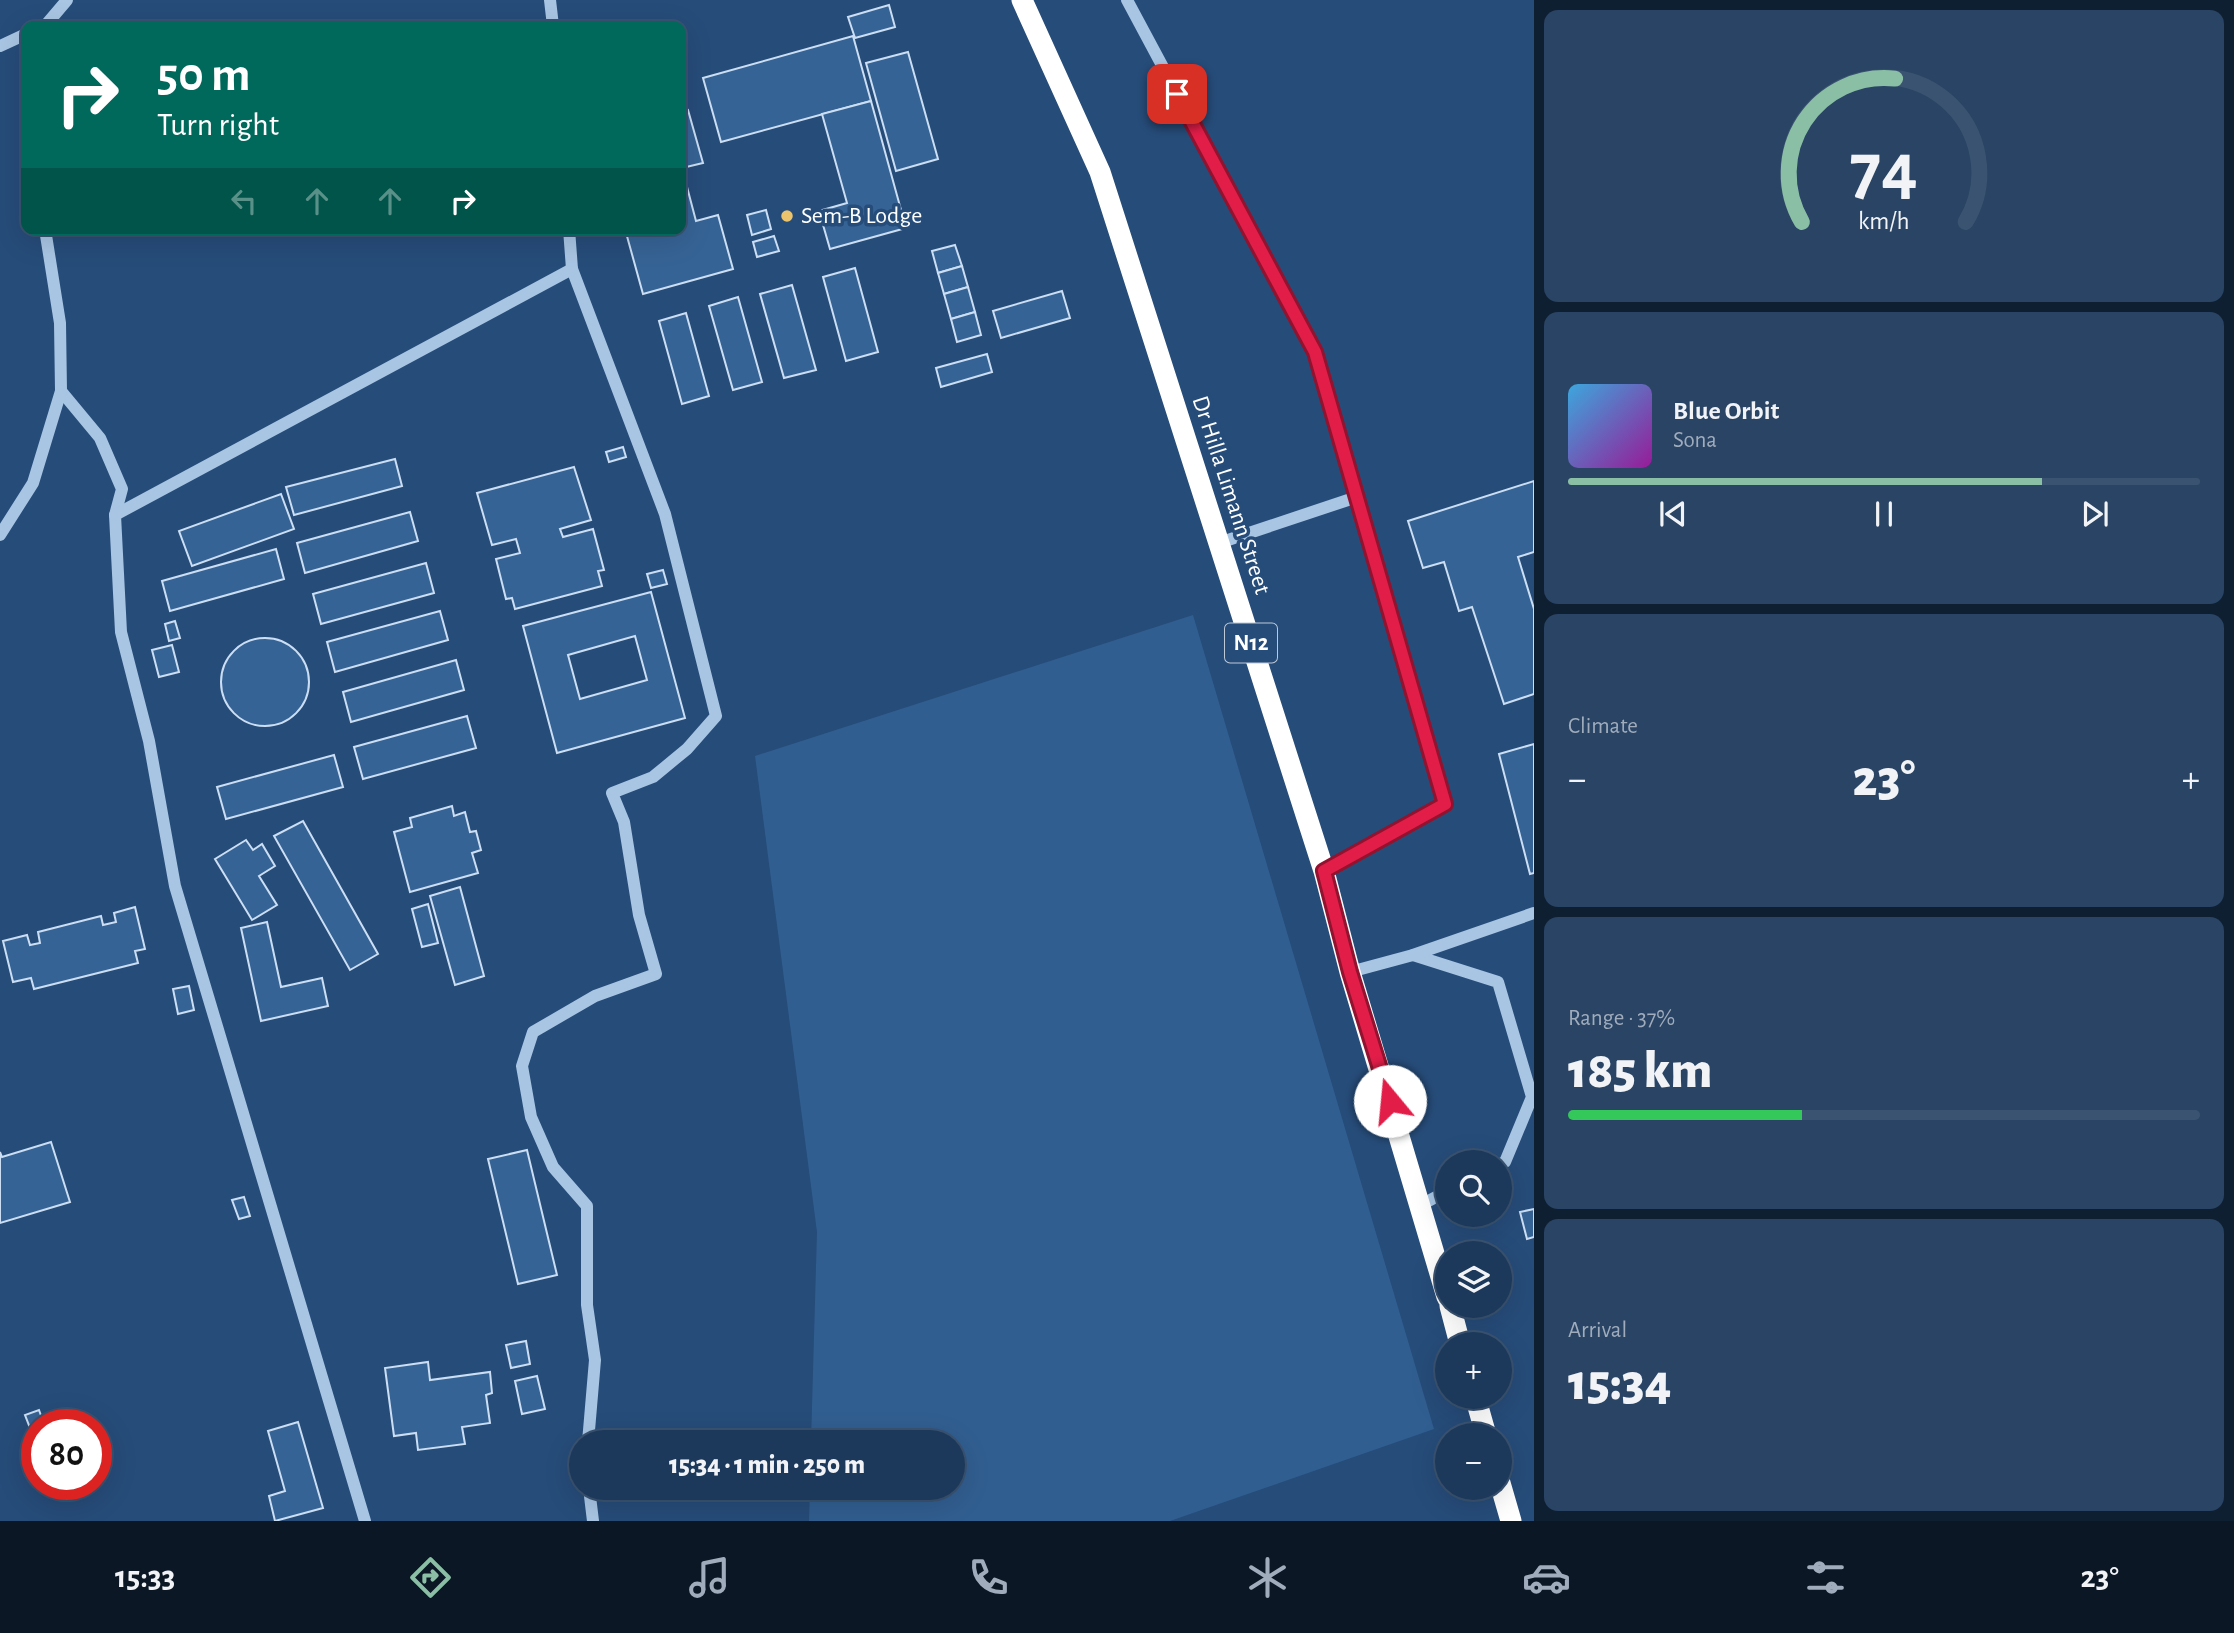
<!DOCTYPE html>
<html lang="en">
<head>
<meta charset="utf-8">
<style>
	:root { --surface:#1c395b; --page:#294464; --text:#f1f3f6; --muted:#a0acbb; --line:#3a5371; --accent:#8abfa5 }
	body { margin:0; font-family:"Alegreya Sans",sans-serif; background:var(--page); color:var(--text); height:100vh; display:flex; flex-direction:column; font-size:26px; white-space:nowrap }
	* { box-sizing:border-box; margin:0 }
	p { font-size:23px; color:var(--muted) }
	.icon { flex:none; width:38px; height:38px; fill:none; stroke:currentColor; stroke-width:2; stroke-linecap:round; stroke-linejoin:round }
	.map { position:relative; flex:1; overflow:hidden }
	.details { display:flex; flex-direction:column; gap:10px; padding:10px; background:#0f1f32; width:700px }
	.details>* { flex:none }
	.top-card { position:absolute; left:21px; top:21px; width:665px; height:214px; border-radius:14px; box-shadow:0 7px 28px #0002,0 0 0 2px var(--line); background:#00695c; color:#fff; overflow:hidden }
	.fabs { position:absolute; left:1435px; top:1150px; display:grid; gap:14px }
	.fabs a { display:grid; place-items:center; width:77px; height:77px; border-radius:50%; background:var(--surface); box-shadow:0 7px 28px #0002,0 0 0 2px var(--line); font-size:35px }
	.speed { position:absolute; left:21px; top:1409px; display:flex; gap:14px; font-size:35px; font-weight:700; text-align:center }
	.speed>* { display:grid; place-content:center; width:91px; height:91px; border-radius:50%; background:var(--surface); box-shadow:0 7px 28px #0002,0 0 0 2px var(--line); line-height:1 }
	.speed .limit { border:10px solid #d22; background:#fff; color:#111 }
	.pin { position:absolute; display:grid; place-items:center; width:60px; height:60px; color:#fff; margin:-30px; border-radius:14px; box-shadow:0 4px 10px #0006 }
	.me { position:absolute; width:77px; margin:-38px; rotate:343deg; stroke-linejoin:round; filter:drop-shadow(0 0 5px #0008) }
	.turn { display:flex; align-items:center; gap:24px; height:147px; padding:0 21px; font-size:32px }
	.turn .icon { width:91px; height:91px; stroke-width:2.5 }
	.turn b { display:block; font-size:49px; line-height:60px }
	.lanes { display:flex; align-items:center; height:66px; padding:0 21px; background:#0003; justify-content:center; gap:35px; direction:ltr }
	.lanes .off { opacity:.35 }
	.big { font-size:52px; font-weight:800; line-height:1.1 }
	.details .card { flex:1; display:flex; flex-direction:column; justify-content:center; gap:10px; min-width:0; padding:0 24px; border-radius:14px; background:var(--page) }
	.details .dial { align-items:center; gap:0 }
	.dial svg { height:182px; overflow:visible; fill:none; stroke:var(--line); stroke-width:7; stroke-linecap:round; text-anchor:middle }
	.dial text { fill:var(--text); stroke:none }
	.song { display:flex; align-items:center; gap:21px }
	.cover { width:84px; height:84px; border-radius:10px; background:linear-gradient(135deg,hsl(200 70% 55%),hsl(300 70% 35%)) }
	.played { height:7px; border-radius:4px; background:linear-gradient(90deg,var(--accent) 75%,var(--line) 75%) }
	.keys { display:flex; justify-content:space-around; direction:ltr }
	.heat { display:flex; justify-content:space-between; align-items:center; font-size:38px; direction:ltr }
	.charge { height:10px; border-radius:5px; background:linear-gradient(90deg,#34c759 37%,var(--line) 0) }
	.trip { position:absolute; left:569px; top:1430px; width:396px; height:70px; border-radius:35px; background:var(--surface); box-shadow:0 7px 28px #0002,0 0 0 2px var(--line); font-weight:800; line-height:70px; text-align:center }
	.dock { display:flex; height:112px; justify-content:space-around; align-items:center; background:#0b1724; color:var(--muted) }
	.dock .icon { width:49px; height:49px }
	.dock .on { color:var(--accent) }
	.dock b { font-size:32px; color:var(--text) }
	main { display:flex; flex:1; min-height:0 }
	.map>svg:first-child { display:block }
</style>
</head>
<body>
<main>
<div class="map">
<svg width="1534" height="1521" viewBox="0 0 1534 1521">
	<rect width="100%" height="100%" fill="#264c79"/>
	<path fill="#315e90" d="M 1193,615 L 1434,1429 L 1170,1521 L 809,1521 L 810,1488 L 952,1488 L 952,1442 L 811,1442 L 817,1232 L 755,756 Z"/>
	<g fill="#366395" stroke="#cbdef3" stroke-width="2" fill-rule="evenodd">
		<path d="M 889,5 L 895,27 L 855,38 L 848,17 Z"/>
		<path d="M 853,36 L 871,101 L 721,142 L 703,78 Z"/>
		<path d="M 908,52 L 938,159 L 896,171 L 866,63 Z"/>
		<path d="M 871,101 L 906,228 L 830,249 L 819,211 L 847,203 L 822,114 Z"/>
		<path d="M 688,110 L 703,163 L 682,168 L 696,221 L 718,215 L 733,269 L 643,294 L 625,229 L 681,229 L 681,112 Z"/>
		<path d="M 766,210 L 771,229 L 752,235 L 747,215 Z"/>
		<path d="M 774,236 L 779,251 L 757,257 L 753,242 Z"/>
		<path d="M 955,245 L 962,266 L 938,273 L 932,251 Z"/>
		<path d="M 962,266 L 968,287 L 944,294 L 938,273 Z"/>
		<path d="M 855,268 L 878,352 L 846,361 L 823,277 Z"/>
		<path d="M 792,285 L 816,370 L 784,378 L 760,294 Z"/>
		<path d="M 968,287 L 975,312 L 951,319 L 944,294 Z"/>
		<path d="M 1062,291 L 1070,318 L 1001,338 L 993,311 Z"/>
		<path d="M 738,297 L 762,382 L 733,390 L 709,306 Z"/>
		<path d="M 975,312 L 981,335 L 957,342 L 951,319 Z"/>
		<path d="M 686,313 L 709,396 L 682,404 L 659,321 Z"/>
		<path d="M 987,354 L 992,372 L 941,387 L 936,368 Z"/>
		<path d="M 623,447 L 626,457 L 609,462 L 606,452 Z"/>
		<path d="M 395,459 L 402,486 L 294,515 L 286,487 Z"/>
		<path d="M 574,467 L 591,520 L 560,529 L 563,537 L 593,529 L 604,570 L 598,571 L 602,586 L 515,609 L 512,598 L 506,599 L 496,559 L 520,553 L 516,539 L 492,545 L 477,493 Z"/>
		<path d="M 1534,481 L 1534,552 L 1518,557 L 1534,609 L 1534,694 L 1504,704 L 1472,607 L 1459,611 L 1444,562 L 1423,568 L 1408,521 Z"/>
		<path d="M 281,494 L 294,529 L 192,566 L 179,531 Z"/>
		<path d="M 410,512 L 418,541 L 305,573 L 297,543 Z"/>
		<path d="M 276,549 L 284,579 L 170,611 L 162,581 Z"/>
		<path d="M 426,563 L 434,593 L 321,624 L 313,594 Z"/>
		<path d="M 663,570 L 667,584 L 651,588 L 647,574 Z"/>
		<path d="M 651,592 L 685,718 L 557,753 L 523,626 ZM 635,636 L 647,680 L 580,699 L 568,655 Z"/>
		<path d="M 440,611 L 448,640 L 335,672 L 327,642 Z"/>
		<path d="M 175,621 L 180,638 L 169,641 L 165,624 Z"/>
		<circle cx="265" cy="682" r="44"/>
		<path d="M 172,645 L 179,672 L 159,677 L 152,650 Z"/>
		<path d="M 456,660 L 464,690 L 351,722 L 343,692 Z"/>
		<path d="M 467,716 L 476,748 L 363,779 L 354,747 Z"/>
		<path d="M 1534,744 L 1534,873 L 1530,874 L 1499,754 Z"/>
		<path d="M 334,755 L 343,787 L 226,819 L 217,787 Z"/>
		<path d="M 452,806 L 454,816 L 465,812 L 470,832 L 476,831 L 481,850 L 472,853 L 478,873 L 410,892 L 394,832 L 412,827 L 410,818 Z"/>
		<path d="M 303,821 L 378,954 L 350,970 L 274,836 Z"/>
		<path d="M 246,840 L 253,850 L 262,844 L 275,866 L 259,876 L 277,905 L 252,920 L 215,859 Z"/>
		<path d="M 460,887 L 484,976 L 455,985 L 430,896 Z"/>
		<path d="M 428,904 L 438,943 L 422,947 L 412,909 Z"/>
		<path d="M 135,907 L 145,949 L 135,951 L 138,963 L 34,989 L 31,978 L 13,982 L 3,941 L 27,935 L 30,945 L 40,943 L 38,932 L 101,916 L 103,925 L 116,922 L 114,913 Z"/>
		<path d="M 267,922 L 281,987 L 322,978 L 328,1006 L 261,1021 L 241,928 Z"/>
		<path d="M 189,986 L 194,1010 L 178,1014 L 173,989 Z"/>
		<path d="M 51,1142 L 70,1202 L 0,1223 L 0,1152 L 2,1157 Z"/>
		<path d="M 527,1150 L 557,1275 L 518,1284 L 488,1159 Z"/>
		<path d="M 244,1197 L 250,1216 L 239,1219 L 232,1200 Z"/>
		<path d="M 1534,1209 L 1534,1237 L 1527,1239 L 1520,1212 Z"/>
		<path d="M 526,1341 L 530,1364 L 511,1368 L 506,1345 Z"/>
		<path d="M 428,1362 L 430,1380 L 490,1372 L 492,1393 L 486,1395 L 490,1423 L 462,1427 L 465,1444 L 418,1450 L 416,1433 L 394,1436 L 385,1368 Z"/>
		<path d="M 537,1376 L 545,1409 L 522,1414 L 515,1381 Z"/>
		<path d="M 39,1410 L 44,1424 L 37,1424 L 37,1432 L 32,1433 L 25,1415 Z"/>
		<path d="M 298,1422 L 323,1508 L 275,1521 L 269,1496 L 285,1491 L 268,1431 Z"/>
	</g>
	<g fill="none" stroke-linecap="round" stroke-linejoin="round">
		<g stroke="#a8c5e3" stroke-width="12">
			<path d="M 550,0 L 553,26"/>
			<path d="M 1127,0 L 1315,351 L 1445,804 L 1324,871"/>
			<path d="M 45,26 L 67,0"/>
			<path d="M 0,46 L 26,34"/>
			<path d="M 45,229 L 60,323 L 61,391 L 100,438 L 122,489 L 115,515 L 121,632 L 149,741 L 175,886 L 365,1521"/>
			<path d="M 569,229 L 572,269 L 665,514 L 716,716 L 687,749 L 653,777 L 612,793 L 624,822 L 639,915 L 656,974 L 595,996 L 533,1032 L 522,1066 L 531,1117 L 553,1167 L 587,1206 L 587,1305 L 595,1360 L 588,1442"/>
			<path d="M 115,515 L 572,269"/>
			<path d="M 0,535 L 33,483 L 61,391"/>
			<path d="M 1219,543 L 1357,497"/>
			<path d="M 1413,955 L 1498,982 L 1532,1097 L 1505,1162 L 1500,1164"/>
			<path d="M 1350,972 L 1413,955 L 1534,913"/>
			<path d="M 1421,1205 L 1447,1191"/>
			<path d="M 589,1488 L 593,1521"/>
		</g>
		<g stroke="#fff" stroke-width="21">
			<path d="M 1022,0 L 1100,172 L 1324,871 L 1350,972 L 1447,1297"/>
			<path d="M 1450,1306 L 1460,1344"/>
			<path d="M 1475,1396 L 1486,1435"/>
			<path d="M 1500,1483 L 1511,1521"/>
		</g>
	</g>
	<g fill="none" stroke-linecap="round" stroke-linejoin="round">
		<defs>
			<path id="route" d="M 1177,94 L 1315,352 L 1445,804 L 1324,871 L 1350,972 L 1390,1101"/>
		</defs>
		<use href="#route" stroke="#92132f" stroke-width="18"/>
		<use href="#route" stroke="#e11d48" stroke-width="12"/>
	</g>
	<circle fill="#ecc46e" stroke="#264c79" stroke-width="2.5" cx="787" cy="216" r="7"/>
	<g text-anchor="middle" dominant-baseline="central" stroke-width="7" stroke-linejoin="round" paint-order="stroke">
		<rect fill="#264c79" stroke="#bec9d7" stroke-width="2" x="1225" y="623.5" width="52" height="39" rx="5"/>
		<g font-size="23" font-weight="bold" fill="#fff">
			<text x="1251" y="643">N12</text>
		</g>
		<g font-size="24" fill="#fff" stroke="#264c79" text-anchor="start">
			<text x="801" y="216">Sem-B Lodge</text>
		</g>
		<g font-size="24" fill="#fff" stroke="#264c79">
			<text transform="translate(1231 495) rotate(72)">Dr Hilla Limann Street</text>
		</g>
	</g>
</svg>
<div class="fabs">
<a><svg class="icon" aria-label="search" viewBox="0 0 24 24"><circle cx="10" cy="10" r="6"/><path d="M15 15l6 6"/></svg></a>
<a><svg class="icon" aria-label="layers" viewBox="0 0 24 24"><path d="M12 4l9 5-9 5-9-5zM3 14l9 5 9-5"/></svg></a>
<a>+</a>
<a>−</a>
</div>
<div class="speed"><div class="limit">80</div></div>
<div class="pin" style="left:1177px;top:94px;background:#d93025"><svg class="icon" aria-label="arrive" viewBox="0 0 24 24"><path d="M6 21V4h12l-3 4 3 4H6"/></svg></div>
<svg class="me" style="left:1390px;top:1101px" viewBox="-20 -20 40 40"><circle r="19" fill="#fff"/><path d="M0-13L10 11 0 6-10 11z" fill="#e11d48"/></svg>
<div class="trip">15:34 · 1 min · 250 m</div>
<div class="top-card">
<div class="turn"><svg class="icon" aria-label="right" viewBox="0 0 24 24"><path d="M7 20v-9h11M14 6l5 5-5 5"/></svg><div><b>50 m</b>Turn right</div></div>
<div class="lanes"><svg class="icon off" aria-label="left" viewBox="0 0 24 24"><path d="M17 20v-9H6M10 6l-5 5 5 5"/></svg><svg class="icon off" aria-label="ahead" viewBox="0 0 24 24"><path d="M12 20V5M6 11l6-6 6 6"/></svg><svg class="icon off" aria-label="ahead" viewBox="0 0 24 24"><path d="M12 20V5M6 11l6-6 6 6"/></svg><svg class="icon" aria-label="right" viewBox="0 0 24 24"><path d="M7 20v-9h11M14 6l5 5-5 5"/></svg></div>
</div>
</div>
<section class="details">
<div class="card dial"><svg viewBox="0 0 100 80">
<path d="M14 69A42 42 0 1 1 86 69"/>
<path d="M14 69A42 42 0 0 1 55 6" stroke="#8abfa5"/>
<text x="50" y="56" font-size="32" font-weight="700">74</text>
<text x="50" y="72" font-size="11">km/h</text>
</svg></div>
<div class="card">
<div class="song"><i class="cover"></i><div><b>Blue Orbit</b><p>Sona</p></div></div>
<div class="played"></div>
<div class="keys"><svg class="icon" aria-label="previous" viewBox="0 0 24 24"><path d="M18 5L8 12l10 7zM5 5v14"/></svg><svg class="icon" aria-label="pause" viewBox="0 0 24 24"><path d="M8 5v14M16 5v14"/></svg><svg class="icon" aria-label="next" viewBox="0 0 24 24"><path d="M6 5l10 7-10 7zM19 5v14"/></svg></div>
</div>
<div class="card"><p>Climate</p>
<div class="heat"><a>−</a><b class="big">23°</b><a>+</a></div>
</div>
<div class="card"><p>Range · 37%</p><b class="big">185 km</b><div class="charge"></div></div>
<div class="card"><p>Arrival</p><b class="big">15:34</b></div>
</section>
</main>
<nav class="dock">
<b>15:33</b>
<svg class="icon on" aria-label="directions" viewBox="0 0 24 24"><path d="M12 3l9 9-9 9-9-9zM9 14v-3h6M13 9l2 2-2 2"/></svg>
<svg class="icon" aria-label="music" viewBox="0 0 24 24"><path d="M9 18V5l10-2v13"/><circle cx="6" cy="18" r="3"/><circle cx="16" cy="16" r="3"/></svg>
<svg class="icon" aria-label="phone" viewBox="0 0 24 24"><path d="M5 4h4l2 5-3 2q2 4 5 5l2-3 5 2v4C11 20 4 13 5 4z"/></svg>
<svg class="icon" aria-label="climate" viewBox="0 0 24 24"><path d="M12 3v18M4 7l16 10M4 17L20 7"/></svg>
<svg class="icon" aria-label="car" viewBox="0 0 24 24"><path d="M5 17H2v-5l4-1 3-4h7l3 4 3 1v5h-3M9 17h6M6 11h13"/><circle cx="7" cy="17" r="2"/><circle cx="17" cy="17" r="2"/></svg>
<svg class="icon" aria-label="filters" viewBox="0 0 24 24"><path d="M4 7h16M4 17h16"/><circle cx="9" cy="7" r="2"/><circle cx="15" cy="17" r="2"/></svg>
<b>23°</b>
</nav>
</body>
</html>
